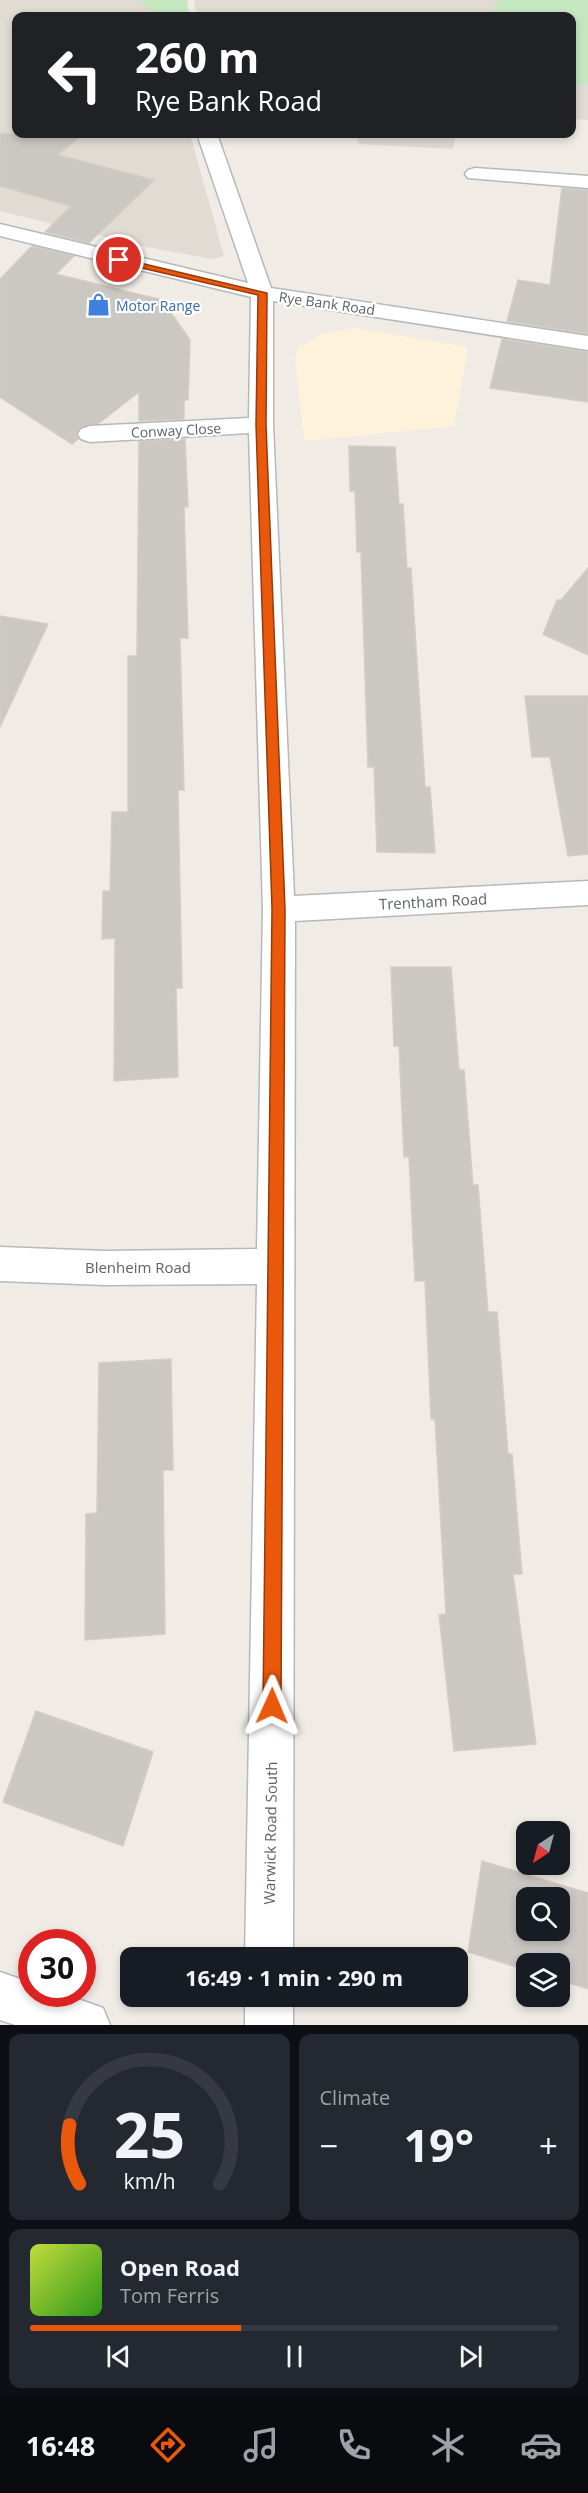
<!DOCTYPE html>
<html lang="en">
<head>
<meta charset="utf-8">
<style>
	:root { --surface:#171b24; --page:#242831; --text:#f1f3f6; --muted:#9ea1a6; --line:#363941; --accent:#ea580c }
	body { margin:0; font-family:"Open Sans",sans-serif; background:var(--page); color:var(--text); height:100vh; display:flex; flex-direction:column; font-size:22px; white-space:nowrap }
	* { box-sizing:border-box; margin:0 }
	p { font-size:20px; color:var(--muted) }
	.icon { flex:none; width:33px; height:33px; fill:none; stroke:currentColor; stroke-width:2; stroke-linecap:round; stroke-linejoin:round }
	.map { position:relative; height:2025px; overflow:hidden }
	.drawer { display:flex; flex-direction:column; gap:9px; padding:9px; background:#0d0f14; flex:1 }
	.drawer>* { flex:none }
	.hud { position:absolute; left:12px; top:12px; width:564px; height:126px; border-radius:12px; box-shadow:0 3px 9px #0003; background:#202124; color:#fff; overflow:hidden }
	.needle { width:39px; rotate:216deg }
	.buttons { position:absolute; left:516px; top:1821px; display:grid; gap:12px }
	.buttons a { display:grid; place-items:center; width:54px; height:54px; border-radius:12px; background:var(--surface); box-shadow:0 3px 9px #0003; font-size:30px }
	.speed { position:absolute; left:18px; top:1929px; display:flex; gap:12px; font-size:30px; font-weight:700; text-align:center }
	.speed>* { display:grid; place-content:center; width:78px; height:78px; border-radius:50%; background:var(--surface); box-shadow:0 3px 9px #0003; line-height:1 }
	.speed .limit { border:9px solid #d22; background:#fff; color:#111 }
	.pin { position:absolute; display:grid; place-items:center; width:51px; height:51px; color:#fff; margin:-26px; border:3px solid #fff; border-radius:50%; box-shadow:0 2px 6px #0007 }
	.me { position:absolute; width:66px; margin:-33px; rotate:1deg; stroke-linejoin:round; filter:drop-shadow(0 0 4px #0008) }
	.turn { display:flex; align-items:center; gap:21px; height:126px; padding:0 24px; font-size:27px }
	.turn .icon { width:78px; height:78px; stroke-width:2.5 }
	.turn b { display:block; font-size:42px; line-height:51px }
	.big { font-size:45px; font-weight:700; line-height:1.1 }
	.drawer .widget { flex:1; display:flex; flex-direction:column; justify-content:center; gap:9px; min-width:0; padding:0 21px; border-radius:12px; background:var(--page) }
	.drawer .dial { align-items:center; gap:0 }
	.dial svg { height:156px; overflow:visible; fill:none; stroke:var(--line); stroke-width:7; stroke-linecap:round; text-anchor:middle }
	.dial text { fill:var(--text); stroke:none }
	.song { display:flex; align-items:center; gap:18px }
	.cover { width:72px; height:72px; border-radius:9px; background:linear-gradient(135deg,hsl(70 70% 55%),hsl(110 70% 35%)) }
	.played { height:6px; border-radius:3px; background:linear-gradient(90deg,var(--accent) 40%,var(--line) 40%) }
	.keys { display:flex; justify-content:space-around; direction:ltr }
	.heat { display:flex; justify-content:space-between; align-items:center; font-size:33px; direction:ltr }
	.drawer .tiles { flex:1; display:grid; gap:9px; grid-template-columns:1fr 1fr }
	.widget:last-child { grid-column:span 2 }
	.trip { position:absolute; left:120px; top:1947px; width:348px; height:60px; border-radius:12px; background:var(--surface); box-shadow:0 3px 9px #0003; font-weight:700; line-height:60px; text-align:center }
	.menu { display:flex; height:96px; justify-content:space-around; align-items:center; background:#090b0e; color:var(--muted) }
	.menu .icon { width:42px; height:42px }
	.menu .active { color:var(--accent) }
	.menu b { font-size:27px; color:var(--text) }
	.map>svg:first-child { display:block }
</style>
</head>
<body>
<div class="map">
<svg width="588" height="2025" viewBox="0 0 588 2025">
	<rect width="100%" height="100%" fill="#f0ece5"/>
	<path fill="#fff2db" d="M 354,328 L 468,347 L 454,426 L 304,441 L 295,357 L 299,348 L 322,334 Z"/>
	<g fill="#e0dbd3">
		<path d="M 0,0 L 187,0 L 189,16 L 16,16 L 16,134 L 190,134 L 224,256 L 211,259 L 142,246 L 0,211 Z"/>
		<path d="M 194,0 L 588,0 L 588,120 L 572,119 L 572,16 L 197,16 Z"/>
		<path d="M 355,134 L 456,134 L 453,149 L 359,144 Z"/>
	</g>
	<g fill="#c5e8c1">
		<path d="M 139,0 L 187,0 L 189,16 L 155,16 Z"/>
		<path d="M 492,0 L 588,0 L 588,85 L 572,84 L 572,16 L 490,16 L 499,3 Z"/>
	</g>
	<g fill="#cbc7c2" stroke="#d5cdc3" stroke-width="1.5" fill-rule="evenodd">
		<path d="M 0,134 L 83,134 L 58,155 L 154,180 L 89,243 L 45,232 L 71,206 L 0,186 Z"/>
		<path d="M 562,188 L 588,190 L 588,334 L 507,321 L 518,280 L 550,285 Z"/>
		<path d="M 32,246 L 74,256 L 56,274 L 162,300 L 190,340 L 188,400 L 184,400 L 184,419 L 139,421 L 139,392 L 99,423 L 80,427 L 76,433 L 78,439 L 72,444 L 0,397 L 0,279 Z"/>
		<path d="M 502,339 L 588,352 L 588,402 L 490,388 Z"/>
		<path d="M 185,439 L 188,507 L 184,507 L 188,638 L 180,638 L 184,790 L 178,790 L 182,988 L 176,988 L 178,1077 L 114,1081 L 115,938 L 102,939 L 103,891 L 110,891 L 112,812 L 128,812 L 128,656 L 137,656 L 139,441 Z"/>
		<path d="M 349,446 L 395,447 L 399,504 L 403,504 L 407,568 L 411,568 L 425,787 L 430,787 L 435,853 L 377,852 L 374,767 L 368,767 L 361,552 L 357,552 L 355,491 L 350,491 Z"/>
		<path d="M 588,568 L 588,655 L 543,634 L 557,600 L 561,600 Z"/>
		<path d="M 0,616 L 48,624 L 0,727 Z"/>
		<path d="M 525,696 L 588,696 L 588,854 L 568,856 L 550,757 L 532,757 Z"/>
		<path d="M 391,967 L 451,967 L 459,1070 L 464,1070 L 473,1185 L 478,1185 L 488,1312 L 497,1312 L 508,1454 L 512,1454 L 522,1574 L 513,1574 L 536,1744 L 454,1751 L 439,1615 L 446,1614 L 435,1419 L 431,1419 L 425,1281 L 415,1281 L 409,1157 L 404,1157 L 399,1046 L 394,1046 Z"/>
		<path d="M 171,1359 L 173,1470 L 163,1470 L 165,1634 L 85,1640 L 86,1514 L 97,1513 L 99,1363 Z"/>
		<path d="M 36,1711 L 153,1752 L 123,1846 L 3,1802 Z"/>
		<path d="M 482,1861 L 588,1893 L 588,1989 L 560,1980 L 560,1964 L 526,1964 L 526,1970 L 468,1952 ZM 526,1898 L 560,1898 L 560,1930 L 526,1930 Z"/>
	</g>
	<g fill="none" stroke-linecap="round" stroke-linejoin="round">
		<defs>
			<g id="minor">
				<path d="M 197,134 L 217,134 L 271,288 L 588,336 L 588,350 L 273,301 L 273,425 L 294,896 L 588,881 L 588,905 L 295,921 L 293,1958 L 245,1958 L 257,1284 L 105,1285 L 0,1281 L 0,1247 L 105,1251 L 257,1249 L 263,909 L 249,433 L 90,442 L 81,439 L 78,434 L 81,429 L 90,426 L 249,418 L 251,297 L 0,236 L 0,224 L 248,283 Z"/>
				<path d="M 475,168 L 588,176 L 588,188 L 468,178 L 465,174 L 468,170 Z"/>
				<rect x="245" y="1996" width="48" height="29"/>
			</g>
			<path id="tertiary" d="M 0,1972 L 32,1983 L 32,1994 L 64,1994 L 103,2008 L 110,2025 L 15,2025 L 0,2020 Z"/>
		</defs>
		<use href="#minor" stroke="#b5b8bc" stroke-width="3"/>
		<use href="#tertiary" stroke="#b5b8bc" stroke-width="3"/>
		<use href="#minor" fill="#fff" fill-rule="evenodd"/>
		<use href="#tertiary" fill="#fff" fill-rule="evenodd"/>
	</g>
	<path fill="#ea580c" stroke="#983908" stroke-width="1.5" d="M 119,258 L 267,293 L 266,425 L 285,909 L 281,1706 L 278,1712 L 272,1715 L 265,1712 L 263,1706 L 272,909 L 256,425 L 258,295 L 116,262 L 114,260 Z"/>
	<defs>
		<symbol id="shop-bare" viewBox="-9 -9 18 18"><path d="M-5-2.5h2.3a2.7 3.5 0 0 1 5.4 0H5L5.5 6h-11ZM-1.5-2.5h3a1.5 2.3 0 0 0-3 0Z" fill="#3f7fe0" stroke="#fff" stroke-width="2.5" paint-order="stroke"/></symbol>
	</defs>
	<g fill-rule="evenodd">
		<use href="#shop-bare" x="82" y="288" width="33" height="33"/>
	</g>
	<g text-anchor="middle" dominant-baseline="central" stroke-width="4.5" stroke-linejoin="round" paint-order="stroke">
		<g font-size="14" fill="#5d6266" stroke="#fff">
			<text transform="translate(327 303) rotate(8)">Rye Bank Road</text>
			<text transform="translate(176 430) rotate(-3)">Conway Close</text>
		</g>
		<g font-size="14" fill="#366cbe" stroke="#fff" text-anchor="start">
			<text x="116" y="305">Motor Range</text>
		</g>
		<g font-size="15" fill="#5d6266" stroke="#fff">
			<text transform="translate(433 901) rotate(-3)">Trentham Road</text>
			<text x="138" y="1267">Blenheim Road</text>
			<text transform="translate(270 1833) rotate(-89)">Warwick Road South</text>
		</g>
	</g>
</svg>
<div class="buttons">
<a><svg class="needle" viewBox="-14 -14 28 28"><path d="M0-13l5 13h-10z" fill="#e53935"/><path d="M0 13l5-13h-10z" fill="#9ea1a6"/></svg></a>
<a><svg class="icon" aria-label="search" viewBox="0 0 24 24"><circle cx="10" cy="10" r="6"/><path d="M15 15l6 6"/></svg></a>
<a><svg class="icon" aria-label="layers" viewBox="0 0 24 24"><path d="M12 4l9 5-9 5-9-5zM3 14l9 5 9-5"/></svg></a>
</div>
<div class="speed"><div class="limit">30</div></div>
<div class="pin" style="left:119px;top:260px;background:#d93025"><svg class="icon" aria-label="arrive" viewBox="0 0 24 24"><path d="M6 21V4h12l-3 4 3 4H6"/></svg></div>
<svg class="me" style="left:272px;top:1706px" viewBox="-20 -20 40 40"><path d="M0-17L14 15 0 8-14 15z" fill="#ea580c" stroke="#fff" stroke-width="4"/></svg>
<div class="trip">16:49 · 1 min · 290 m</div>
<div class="hud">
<div class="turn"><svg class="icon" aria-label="left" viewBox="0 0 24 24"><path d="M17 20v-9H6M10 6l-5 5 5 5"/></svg><div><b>260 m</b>Rye Bank Road</div></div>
</div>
</div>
<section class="drawer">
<div class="tiles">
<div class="widget dial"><svg viewBox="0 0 100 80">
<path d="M14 69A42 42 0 1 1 86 69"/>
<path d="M14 69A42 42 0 0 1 9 39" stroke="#ea580c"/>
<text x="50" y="56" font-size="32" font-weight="700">25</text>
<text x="50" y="72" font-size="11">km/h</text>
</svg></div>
<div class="widget"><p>Climate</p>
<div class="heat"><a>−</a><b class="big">19°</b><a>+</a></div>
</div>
<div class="widget">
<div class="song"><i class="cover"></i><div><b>Open Road</b><p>Tom Ferris</p></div></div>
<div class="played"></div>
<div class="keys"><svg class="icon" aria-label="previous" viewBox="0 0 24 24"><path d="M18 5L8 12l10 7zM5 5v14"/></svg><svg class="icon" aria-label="pause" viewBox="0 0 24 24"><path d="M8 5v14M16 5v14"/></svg><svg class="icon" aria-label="next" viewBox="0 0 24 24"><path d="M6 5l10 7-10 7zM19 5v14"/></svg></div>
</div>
</div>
</section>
<nav class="menu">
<b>16:48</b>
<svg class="icon active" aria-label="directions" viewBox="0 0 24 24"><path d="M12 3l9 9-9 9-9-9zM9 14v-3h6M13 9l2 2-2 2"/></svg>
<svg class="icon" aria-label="music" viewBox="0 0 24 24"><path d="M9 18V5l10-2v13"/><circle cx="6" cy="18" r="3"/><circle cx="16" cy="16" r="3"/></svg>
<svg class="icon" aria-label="phone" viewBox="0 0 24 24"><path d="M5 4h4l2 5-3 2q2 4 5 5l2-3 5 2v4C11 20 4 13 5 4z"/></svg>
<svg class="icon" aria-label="climate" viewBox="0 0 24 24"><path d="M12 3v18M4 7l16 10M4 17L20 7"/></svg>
<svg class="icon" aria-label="car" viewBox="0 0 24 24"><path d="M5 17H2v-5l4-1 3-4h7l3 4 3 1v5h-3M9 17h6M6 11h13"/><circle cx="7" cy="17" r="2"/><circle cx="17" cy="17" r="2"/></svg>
</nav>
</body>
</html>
